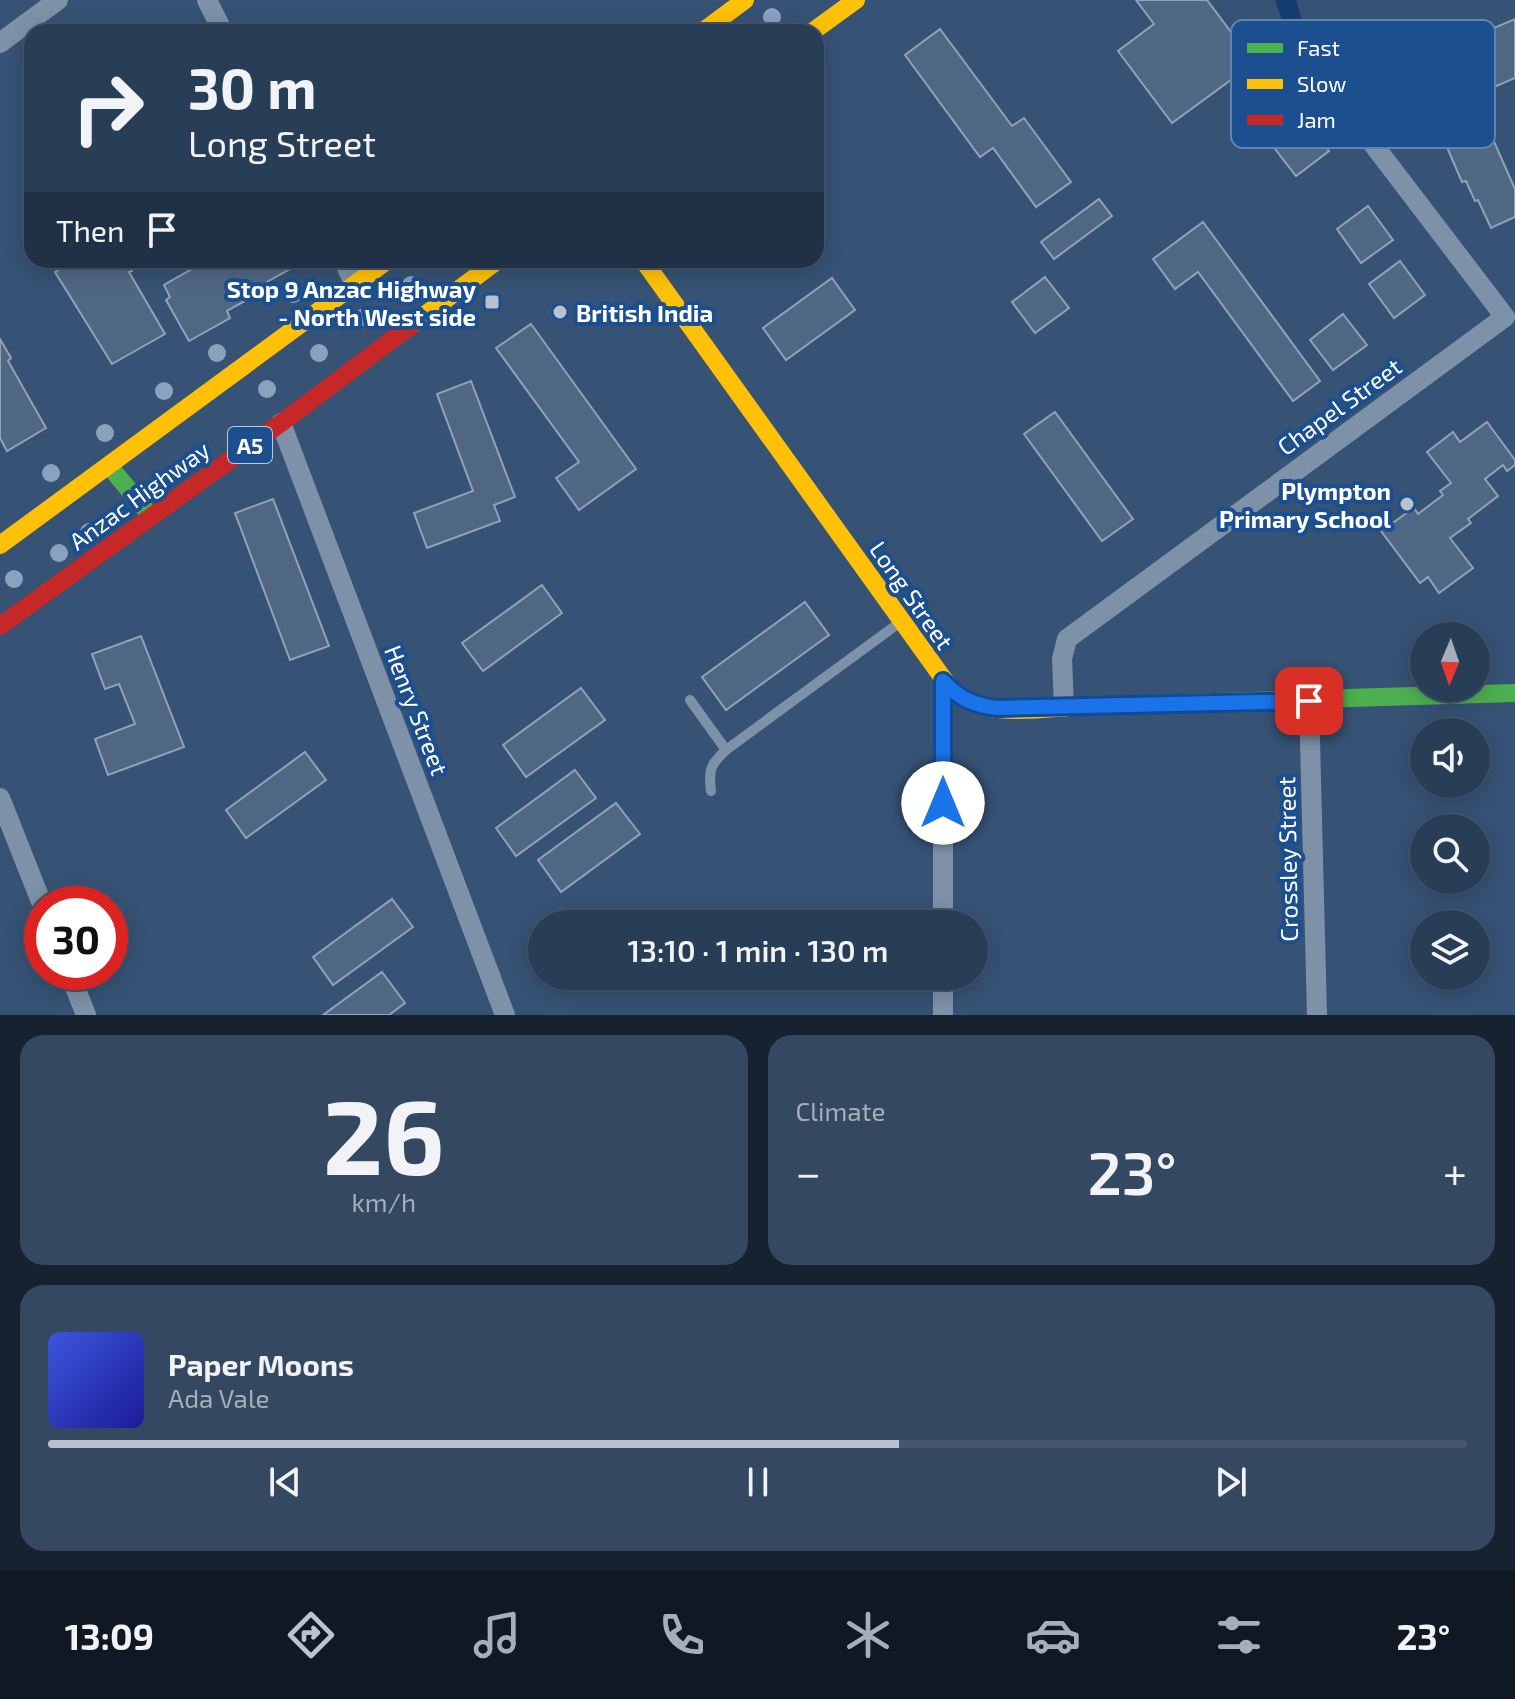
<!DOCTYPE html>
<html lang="en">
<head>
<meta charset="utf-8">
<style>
	:root { --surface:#283e57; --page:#344961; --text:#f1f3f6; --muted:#a5aeba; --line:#44576d; --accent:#b9c2ce }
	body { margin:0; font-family:"Exo 2",sans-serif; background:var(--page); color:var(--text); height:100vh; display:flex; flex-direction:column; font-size:30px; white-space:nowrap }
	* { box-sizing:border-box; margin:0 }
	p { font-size:26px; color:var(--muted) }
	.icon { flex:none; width:44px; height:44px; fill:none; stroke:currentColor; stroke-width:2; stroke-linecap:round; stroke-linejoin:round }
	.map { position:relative; height:1015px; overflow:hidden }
	.details { display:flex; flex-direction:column; gap:20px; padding:20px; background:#162230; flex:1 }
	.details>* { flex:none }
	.guide { position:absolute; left:24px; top:24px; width:800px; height:244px; border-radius:24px; box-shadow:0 4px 20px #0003,0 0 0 2px var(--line); background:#283e57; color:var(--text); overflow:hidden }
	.needle { width:52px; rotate:182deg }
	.buttons { position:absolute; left:1410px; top:622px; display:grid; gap:16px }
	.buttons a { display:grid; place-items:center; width:80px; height:80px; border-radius:50%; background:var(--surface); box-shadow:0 4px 20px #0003,0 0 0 2px var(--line); font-size:40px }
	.speed { position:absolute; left:24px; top:886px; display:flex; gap:16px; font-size:40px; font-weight:700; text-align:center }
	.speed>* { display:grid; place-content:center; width:104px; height:104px; border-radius:50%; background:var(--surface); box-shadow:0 4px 20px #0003,0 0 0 2px var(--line); line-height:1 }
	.speed .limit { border:12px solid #d22; background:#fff; color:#111 }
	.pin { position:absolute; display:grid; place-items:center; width:68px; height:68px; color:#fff; margin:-34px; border-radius:16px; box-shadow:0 4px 12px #0006 }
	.me { position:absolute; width:88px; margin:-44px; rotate:0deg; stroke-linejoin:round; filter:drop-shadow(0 0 6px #0008) }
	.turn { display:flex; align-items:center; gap:28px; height:168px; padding:0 32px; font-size:36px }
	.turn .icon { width:104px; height:104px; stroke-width:2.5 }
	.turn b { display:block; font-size:56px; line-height:68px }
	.then { display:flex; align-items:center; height:76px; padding:0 32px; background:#0003; gap:16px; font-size:30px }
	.big { font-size:60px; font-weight:600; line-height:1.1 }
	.details .widget { flex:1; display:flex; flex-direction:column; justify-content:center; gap:12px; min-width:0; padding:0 28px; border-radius:24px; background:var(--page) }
	.details .dial { align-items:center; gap:0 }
	.dial b { font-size:104px; line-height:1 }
	.song { display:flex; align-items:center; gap:24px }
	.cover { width:96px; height:96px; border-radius:12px; background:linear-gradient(135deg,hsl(230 70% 55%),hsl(240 70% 35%)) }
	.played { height:8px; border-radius:4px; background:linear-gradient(90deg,var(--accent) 60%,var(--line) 60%) }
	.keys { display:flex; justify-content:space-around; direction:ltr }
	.heat { display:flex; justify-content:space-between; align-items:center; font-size:44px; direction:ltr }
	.details .tiles { flex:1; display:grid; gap:20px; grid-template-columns:1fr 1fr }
	.widget:last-child { grid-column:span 2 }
	.trip { position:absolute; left:528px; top:910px; width:460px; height:80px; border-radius:40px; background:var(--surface); box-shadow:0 4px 20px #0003,0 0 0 2px var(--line); font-weight:600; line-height:80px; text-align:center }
	.tab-bar { display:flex; height:128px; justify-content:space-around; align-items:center; background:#101923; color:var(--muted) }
	.tab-bar .icon { width:56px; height:56px }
	.tab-bar .selected { color:var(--accent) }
	.tab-bar b { font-size:36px; color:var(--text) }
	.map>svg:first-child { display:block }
</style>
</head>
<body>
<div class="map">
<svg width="1515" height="1015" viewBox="0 0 1515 1015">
	<rect width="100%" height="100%" fill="#365274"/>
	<path fill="#153c6e" d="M 1275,0 L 1296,0 L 1304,26 L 1299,28 L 1301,33 L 1293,35 L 1291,30 L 1286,32 Z"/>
	<g fill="#506783" stroke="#92a2b6" stroke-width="2">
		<path d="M 1136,0 L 1207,0 L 1254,63 L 1172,123 L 1118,51 L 1154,24 Z"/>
		<path d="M 1515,19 L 1515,78 L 1480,93 L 1476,101 L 1515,189 L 1515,217 L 1491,228 L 1478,200 L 1475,201 L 1466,181 L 1462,182 L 1404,48 L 1446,30 L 1456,54 L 1465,50 L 1461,42 Z"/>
		<path d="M 940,29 L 1012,126 L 1024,118 L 1071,182 L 1036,207 L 993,148 L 980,157 L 905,55 Z"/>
		<path d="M 1306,120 L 1329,151 L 1296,176 L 1272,145 Z"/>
		<path d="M 1099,199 L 1112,216 L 1054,259 L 1041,242 Z"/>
		<path d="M 1368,206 L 1393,240 L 1361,263 L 1337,229 Z"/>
		<path d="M 1203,222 L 1320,381 L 1293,401 L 1198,272 L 1175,289 L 1153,259 Z"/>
		<path d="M 86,260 L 126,260 L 132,271 L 129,272 L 165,334 L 112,364 L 55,272 L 72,262 L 74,267 Z"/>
		<path d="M 203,260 L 297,260 L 299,264 L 265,283 L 268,288 L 227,311 L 230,318 L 189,341 L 166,300 L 170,297 L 164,285 L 204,262 Z"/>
		<path d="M 1400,261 L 1425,295 L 1394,318 L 1369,284 Z"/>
		<path d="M 1045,277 L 1069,308 L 1035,333 L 1012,302 Z"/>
		<path d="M 832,278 L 855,310 L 786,360 L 763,328 Z"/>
		<path d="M 1343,314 L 1367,345 L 1333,370 L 1310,340 Z"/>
		<path d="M 531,324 L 636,469 L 579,510 L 556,478 L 579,462 L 496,348 Z"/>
		<path d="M 0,339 L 11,358 L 8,361 L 46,428 L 7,451 L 0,438 Z"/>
		<path d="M 471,381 L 515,497 L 494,505 L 500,521 L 427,548 L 414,513 L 473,491 L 437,394 Z"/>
		<path d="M 1055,412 L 1133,519 L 1102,541 L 1024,434 Z"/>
		<path d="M 1487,422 L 1515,460 L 1515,465 L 1507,471 L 1503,465 L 1485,479 L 1498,496 L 1468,519 L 1471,523 L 1450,538 L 1473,568 L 1439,593 L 1428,577 L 1420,583 L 1381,531 L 1414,508 L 1418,514 L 1443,495 L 1440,491 L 1451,483 L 1427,452 L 1453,432 L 1460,442 Z"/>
		<path d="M 273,499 L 329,646 L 290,660 L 235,513 Z"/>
		<path d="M 542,585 L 562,613 L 483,671 L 462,643 Z"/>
		<path d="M 805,602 L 829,635 L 726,710 L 702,677 Z"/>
		<path d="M 141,636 L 184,747 L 108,775 L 95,739 L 135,724 L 119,684 L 105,689 L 92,654 Z"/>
		<path d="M 581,688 L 605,720 L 526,777 L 503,745 Z"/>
		<path d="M 305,752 L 326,780 L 246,838 L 226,810 Z"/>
		<path d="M 575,770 L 596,798 L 516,856 L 496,828 Z"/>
		<path d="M 616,803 L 640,834 L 561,892 L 538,860 Z"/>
		<path d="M 392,899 L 413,927 L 333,985 L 313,957 Z"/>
		<path d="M 382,972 L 405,1003 L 389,1015 L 323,1015 Z"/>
	</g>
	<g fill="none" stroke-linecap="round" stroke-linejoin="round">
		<g stroke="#7d92a8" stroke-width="10">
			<path d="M 690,700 L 726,750 L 899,623"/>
			<path d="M 711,791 C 708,769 711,764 726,750"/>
		</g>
		<g stroke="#7d92a8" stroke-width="20">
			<path d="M 207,0 L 223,32"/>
			<path d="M 0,43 L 58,0"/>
			<path d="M 343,260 L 355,284"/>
			<path d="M 281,423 L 505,1015"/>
			<path d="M 943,681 L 943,924"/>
			<path d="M 1309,701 L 1317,1015"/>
			<path d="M 1064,707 L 1062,659 L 1067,639 L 1505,317 L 1318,72"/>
			<path d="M 0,798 L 42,904"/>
			<path d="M 69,972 L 86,1015"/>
			<path d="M 943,976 L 943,1015"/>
		</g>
		<g stroke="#4caf50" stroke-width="18">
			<path d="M 109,466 L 151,516"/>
			<path d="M 1083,706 L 1515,693"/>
		</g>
		<g stroke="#ffc107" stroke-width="18">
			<path d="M 702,32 L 745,0"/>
			<path d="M 812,32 L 856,0"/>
			<path d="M 643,260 L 950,688 C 985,721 1039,708 1083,706"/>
			<path d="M 413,324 L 498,260"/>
			<path d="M 0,545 L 388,260"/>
		</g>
		<path stroke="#c62828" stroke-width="18" d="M 0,626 L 281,423 L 413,324"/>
	</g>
	<g fill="#8aa2be">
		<circle cx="772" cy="17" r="9"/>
		<circle cx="411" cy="285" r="9"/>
		<circle cx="293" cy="294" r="9"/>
		<circle cx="364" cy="317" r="9"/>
		<circle cx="217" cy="353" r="9"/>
		<circle cx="319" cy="353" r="9"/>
		<circle cx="267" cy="389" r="9"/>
		<circle cx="164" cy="391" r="9"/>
		<circle cx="105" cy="433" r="9"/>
		<circle cx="51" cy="473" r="9"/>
		<circle cx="89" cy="532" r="9"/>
		<circle cx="59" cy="553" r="9"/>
		<circle cx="14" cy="579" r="9"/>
	</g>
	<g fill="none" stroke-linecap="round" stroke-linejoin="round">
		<defs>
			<path id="route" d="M 943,803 L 943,681 C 960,699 973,705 997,708 L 1309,701"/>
		</defs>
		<use href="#route" stroke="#114b97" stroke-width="20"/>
		<use href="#route" stroke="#1a73e8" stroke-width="14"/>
	</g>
	<g fill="#b9c2ce" stroke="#1b4f8f" stroke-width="3">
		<rect x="484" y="294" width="16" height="16" rx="4"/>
		<circle cx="560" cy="312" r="8"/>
		<circle cx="1407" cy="504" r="8"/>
	</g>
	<g text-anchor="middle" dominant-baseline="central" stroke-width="8" stroke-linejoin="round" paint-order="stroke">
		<rect fill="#1b4f8f" stroke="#bbcadd" stroke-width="2" x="228" y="427" width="44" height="36" rx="6"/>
		<g font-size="22" font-weight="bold" fill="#fff">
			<text x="250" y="445">A5</text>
		</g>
		<g font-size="24" font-weight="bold" fill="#fff" stroke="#1b4f8f" text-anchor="end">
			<text x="476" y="288">Stop 9 Anzac Highway<tspan x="476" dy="28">- North West side</tspan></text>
			<text x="576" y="312" text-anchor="start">British India</text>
			<text x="1391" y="490">Plympton<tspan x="1391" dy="28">Primary School</tspan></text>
		</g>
		<g font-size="24" fill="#fff" stroke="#1b4f8f">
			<text transform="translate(1339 406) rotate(-36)">Chapel Street</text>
			<text transform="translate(139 495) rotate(-36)">Anzac Highway</text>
			<text transform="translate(912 595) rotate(55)">Long Street</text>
			<text transform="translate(417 710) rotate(69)">Henry Street</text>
			<text transform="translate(1287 859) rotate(-91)">Crossley Street</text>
		</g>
	</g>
	<rect x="1231" y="20" width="264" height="128" rx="12" fill="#1b4f8f" stroke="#5f84b1" stroke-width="2"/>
	<rect x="1247" y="43" width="36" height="10" fill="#4caf50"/>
	<rect x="1247" y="79" width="36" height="10" fill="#ffc107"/>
	<rect x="1247" y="115" width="36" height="10" fill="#c62828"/>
	<g font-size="22" fill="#fff">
		<text x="1297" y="56">Fast</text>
		<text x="1297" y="92">Slow</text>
		<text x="1297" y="128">Jam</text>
	</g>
</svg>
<div class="buttons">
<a><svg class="needle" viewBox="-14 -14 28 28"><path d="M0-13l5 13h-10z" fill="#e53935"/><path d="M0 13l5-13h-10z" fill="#a5aeba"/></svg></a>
<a><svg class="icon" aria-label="sound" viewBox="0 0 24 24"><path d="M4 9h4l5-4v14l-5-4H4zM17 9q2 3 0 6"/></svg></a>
<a><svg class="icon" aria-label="search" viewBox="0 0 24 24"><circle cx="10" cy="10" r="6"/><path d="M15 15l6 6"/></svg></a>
<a><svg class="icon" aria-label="layers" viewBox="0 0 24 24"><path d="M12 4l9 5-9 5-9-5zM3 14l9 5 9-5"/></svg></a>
</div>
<div class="speed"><div class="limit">30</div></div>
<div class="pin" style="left:1309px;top:701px;background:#d93025"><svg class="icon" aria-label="arrive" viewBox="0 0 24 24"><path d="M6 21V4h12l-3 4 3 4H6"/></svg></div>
<svg class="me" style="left:943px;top:803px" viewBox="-20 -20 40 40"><circle r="19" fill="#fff"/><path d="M0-13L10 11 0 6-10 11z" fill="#1a73e8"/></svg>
<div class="trip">13:10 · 1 min · 130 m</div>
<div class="guide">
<div class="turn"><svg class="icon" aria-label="right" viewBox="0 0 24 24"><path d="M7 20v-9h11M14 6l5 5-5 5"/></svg><div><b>30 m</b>Long Street</div></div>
<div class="then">Then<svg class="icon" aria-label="arrive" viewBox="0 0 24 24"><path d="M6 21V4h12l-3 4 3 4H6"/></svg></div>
</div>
</div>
<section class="details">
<div class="tiles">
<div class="widget dial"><b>26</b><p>km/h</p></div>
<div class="widget"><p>Climate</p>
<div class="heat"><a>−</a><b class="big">23°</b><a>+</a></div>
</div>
<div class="widget">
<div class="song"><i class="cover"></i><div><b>Paper Moons</b><p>Ada Vale</p></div></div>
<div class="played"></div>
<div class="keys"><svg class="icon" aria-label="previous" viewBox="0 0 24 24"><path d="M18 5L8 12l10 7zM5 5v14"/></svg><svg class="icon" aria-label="pause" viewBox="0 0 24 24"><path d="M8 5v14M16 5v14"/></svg><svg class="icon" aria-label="next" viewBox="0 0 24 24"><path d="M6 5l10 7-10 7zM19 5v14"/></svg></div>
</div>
</div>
</section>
<nav class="tab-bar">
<b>13:09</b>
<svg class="icon selected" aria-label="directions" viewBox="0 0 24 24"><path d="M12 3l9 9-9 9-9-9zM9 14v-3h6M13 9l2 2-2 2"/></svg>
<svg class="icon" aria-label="music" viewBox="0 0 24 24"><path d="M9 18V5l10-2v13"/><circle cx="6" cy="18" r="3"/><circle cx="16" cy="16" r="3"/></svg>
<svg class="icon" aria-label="phone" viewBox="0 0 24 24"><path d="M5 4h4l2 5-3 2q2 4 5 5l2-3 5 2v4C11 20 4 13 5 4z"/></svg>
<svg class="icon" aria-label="climate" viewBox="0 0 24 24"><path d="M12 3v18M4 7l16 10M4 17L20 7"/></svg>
<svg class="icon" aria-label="car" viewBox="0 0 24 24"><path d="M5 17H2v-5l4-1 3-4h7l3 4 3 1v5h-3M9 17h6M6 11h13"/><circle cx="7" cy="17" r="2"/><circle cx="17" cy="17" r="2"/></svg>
<svg class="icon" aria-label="filters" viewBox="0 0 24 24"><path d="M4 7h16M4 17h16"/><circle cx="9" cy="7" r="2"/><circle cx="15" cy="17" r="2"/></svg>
<b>23°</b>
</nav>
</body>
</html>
